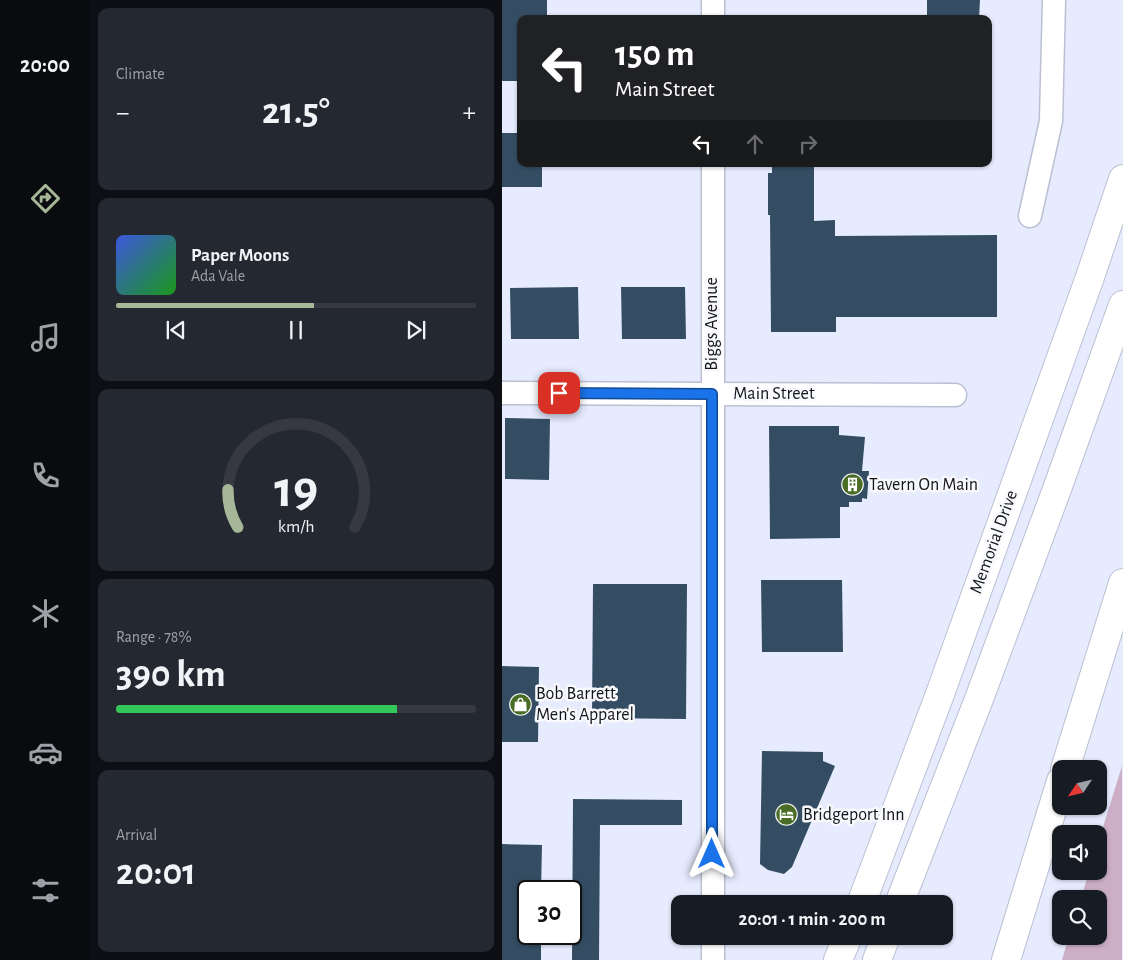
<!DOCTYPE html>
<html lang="en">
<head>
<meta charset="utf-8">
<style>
	:root { --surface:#171b24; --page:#242831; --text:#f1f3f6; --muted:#9ea1a6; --line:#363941; --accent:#a6b798 }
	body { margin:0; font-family:"Alegreya Sans",sans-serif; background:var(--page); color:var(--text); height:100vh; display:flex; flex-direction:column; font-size:19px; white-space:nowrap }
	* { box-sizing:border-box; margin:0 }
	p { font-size:16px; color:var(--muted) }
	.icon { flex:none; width:28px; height:28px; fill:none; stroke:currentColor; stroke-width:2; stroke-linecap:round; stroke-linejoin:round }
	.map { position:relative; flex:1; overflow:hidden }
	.drawer { display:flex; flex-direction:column; gap:8px; padding:8px; background:#0d0f14; width:412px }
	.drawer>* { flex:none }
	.top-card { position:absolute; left:15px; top:15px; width:475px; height:152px; border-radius:10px; box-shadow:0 1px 4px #0004; background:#202124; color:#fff; overflow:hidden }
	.needle { width:32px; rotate:235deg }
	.buttons { position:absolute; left:550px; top:760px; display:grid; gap:10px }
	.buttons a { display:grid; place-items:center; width:55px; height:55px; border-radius:10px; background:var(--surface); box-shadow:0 1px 4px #0004; font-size:25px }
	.speed { position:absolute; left:15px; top:880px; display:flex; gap:10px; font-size:25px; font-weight:700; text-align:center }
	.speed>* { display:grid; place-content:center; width:65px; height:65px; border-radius:50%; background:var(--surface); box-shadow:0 1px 4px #0004; line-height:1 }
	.speed .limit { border:2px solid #111; border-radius:8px; background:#fff; color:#111 }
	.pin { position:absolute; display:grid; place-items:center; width:42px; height:42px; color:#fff; margin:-21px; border-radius:10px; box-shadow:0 2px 8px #0006 }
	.me { position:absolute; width:55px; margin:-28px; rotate:0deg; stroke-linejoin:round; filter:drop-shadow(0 0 4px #0008) }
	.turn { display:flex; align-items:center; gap:18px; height:105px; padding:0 15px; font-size:22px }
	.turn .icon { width:65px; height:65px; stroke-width:2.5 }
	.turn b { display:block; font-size:35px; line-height:42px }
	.lanes { display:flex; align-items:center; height:48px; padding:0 15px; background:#0003; justify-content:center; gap:25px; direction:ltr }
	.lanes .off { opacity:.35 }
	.big { font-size:38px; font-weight:700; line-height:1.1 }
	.drawer .card { flex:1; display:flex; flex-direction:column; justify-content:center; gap:8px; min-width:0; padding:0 18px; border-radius:10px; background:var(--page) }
	.drawer .dial { align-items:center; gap:0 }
	.dial svg { height:130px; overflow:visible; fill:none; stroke:var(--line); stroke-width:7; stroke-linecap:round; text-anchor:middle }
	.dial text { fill:var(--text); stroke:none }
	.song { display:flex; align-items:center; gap:15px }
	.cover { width:60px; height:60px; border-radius:8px; background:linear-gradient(135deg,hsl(230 70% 55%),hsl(120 70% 35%)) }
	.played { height:5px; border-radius:2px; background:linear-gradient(90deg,var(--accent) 55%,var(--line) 55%) }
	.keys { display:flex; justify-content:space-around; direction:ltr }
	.heat { display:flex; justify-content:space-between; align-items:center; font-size:28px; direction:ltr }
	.charge { height:8px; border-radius:4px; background:linear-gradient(90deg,#34c759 78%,var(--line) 0) }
	.trip { position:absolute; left:169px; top:895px; width:282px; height:50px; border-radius:10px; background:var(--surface); box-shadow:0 1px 4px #0004; font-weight:700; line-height:50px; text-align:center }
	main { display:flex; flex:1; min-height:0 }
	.tab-bar { display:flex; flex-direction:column; width:90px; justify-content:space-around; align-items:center; background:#090b0e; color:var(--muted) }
	.tab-bar .icon { width:35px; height:35px }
	.tab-bar .current { color:var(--accent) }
	.tab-bar b { font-size:22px; color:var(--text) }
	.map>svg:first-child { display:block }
</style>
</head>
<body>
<main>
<nav class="tab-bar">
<b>20:00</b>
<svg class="icon current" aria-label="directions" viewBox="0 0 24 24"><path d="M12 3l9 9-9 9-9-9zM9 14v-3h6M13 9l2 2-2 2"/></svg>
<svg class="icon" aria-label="music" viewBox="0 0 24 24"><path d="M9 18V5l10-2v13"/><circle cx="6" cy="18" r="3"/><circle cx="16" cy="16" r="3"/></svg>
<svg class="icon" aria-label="phone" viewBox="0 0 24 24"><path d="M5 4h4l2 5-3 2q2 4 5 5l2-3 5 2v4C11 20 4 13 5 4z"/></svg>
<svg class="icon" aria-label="climate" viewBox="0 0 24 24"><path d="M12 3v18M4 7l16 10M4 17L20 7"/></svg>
<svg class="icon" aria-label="car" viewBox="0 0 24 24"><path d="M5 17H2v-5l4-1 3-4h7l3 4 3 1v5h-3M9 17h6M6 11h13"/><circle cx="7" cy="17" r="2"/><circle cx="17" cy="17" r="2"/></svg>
<svg class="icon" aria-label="filters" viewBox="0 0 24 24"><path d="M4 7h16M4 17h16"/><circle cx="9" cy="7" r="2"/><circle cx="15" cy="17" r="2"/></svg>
</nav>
<section class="drawer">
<div class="card"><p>Climate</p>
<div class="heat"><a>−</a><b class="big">21.5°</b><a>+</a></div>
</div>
<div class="card">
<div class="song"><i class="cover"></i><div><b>Paper Moons</b><p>Ada Vale</p></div></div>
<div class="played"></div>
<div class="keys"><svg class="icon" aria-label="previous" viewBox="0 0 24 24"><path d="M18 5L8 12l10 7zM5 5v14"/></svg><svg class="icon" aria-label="pause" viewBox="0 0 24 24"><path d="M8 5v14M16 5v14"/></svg><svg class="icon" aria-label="next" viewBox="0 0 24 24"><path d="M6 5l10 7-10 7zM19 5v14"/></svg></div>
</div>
<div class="card dial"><svg viewBox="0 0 100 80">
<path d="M14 69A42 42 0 1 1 86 69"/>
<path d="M14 69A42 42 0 0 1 8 46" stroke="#a6b798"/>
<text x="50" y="56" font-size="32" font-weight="700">19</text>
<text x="50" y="72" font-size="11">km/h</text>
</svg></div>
<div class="card"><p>Range · 78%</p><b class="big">390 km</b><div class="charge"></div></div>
<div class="card"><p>Arrival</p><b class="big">20:01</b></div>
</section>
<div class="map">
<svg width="621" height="960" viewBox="0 0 621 960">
	<rect width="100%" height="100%" fill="#e6ebfe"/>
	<path fill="#ccafc7" d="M 620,766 L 620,960 L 560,960 L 567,936 L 596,936 L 596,899 L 579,899 L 587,871 L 596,871 L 596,843 Z"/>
	<g fill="#354d63">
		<path d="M 0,0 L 45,0 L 45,19 L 19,19 L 19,81 L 0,81 Z"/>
		<path d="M 425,0 L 478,0 L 477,19 L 425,19 Z"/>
		<path d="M 0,133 L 19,133 L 19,164 L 40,164 L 40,187 L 0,187 Z"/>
		<path d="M 270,164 L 312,164 L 312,221 L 333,220 L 333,236 L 495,235 L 495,317 L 334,317 L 334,332 L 269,332 L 268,215 L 266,215 L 266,173 L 270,173 Z"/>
		<path d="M 76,287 L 77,339 L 9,339 L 8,288 Z"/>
		<path d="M 119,287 L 183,287 L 184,339 L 120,339 Z"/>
		<path d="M 3,418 L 48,419 L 47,480 L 3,479 Z"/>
		<path d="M 267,426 L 337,426 L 337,435 L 363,437 L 360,471 L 367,471 L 365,499 L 360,498 L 360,502 L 347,502 L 347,507 L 338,507 L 338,538 L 268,539 Z"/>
		<path d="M 259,580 L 340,580 L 341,652 L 260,652 Z"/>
		<path d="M 91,584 L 185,584 L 184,719 L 90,718 Z"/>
		<path d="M 0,666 L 37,667 L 36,742 L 0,742 Z"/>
		<path d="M 260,751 L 321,752 L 321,761 L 333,766 L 290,867 L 282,874 L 266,870 L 258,864 Z"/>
		<path d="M 71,799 L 180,800 L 180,825 L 98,825 L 97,960 L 70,960 Z"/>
		<path d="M 0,844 L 40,845 L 39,891 L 26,891 L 26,934 L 39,934 L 39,960 L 0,960 Z"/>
	</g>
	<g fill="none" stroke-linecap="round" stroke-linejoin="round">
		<defs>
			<g id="minor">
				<path d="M 211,19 L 211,0"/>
				<path d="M 528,216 L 549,121 L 552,0"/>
				<path d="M 0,393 L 453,395"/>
				<path d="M 211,904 L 211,164"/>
				<path d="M 211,936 L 211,960"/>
			</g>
			<g id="trunk">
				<path d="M 359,904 L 438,694 L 588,277 L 621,179"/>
				<path d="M 397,904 L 477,699 L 555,489 L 621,305"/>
				<path d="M 336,960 L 346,936"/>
				<path d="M 375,960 L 384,936"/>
			</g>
			<g id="motorway">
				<path d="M 563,769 L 621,583"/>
				<path d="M 504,960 L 559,781"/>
			</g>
		</defs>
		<use href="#minor" stroke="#bbc0d2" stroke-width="25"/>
		<use href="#trunk" stroke="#bbc0d2" stroke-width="30"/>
		<use href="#motorway" stroke="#bbc0d2" stroke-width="30"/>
		<use href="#minor" stroke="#fff" stroke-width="22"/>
		<use href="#trunk" stroke="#fff" stroke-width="28"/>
		<use href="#motorway" stroke="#fff" stroke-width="28"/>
	</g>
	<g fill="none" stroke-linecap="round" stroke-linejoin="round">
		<defs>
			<path id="route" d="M 57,393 L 210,394 L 210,854"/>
		</defs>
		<use href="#route" stroke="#114b97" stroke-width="12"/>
		<use href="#route" stroke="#1a73e8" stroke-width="9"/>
	</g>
	<defs>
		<symbol id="building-disc" viewBox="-11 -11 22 22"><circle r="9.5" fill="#4a6d25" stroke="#f8f9fc"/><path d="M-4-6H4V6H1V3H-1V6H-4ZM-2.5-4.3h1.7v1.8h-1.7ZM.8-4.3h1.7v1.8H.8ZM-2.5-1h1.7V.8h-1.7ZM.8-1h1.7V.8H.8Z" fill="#fff"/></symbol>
		<symbol id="shop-disc" viewBox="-11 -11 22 22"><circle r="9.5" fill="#4a6d25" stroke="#f8f9fc"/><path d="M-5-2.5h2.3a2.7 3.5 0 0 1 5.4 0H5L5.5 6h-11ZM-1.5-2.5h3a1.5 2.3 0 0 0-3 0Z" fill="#fff"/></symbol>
		<symbol id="hotel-disc" viewBox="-11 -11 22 22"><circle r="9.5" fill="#4a6d25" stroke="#f8f9fc"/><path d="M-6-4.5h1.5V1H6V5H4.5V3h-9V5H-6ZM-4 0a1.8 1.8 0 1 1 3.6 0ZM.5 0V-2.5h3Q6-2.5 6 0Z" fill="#fff"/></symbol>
	</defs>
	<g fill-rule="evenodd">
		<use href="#building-disc" x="338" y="472" width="25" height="25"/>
		<use href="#shop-disc" x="6" y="692" width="25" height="25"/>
		<use href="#hotel-disc" x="272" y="802" width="25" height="25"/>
	</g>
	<g text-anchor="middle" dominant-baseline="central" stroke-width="5" stroke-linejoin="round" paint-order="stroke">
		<g font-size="18" fill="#13141a" stroke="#f8f9fc">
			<text transform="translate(210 324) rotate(-90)">Biggs Avenue</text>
			<text x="272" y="394">Main Street</text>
			<text transform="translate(492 542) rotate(-70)">Memorial Drive</text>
		</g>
		<g font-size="18" fill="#13141a" stroke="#f8f9fc" text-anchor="start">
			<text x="367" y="485">Tavern On Main</text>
			<text x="34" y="694">Bob Barrett<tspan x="34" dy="21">Men's Apparel</tspan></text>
			<text x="301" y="815">Bridgeport Inn</text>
		</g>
	</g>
</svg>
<div class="buttons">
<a><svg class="needle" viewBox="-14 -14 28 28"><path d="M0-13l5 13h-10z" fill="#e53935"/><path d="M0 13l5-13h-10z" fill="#9ea1a6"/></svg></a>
<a><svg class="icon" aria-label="sound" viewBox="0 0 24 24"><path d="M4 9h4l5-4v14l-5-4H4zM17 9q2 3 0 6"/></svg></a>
<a><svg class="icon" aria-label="search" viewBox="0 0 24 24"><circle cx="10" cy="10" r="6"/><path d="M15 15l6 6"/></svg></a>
</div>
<div class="speed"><div class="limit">30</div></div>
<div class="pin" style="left:57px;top:393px;background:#d93025"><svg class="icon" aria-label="arrive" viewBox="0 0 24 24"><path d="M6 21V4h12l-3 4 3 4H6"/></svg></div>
<svg class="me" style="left:210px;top:854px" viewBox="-20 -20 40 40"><path d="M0-17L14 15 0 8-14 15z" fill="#1a73e8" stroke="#fff" stroke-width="4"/></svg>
<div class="trip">20:01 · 1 min · 200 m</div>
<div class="top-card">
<div class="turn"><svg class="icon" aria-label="left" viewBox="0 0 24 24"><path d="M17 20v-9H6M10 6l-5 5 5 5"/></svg><div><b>150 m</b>Main Street</div></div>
<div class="lanes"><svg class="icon" aria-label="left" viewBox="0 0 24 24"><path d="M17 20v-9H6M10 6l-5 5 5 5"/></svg><svg class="icon off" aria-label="ahead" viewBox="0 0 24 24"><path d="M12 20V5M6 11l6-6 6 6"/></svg><svg class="icon off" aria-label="right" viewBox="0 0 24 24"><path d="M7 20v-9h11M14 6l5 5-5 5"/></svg></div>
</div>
</div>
</main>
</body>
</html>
